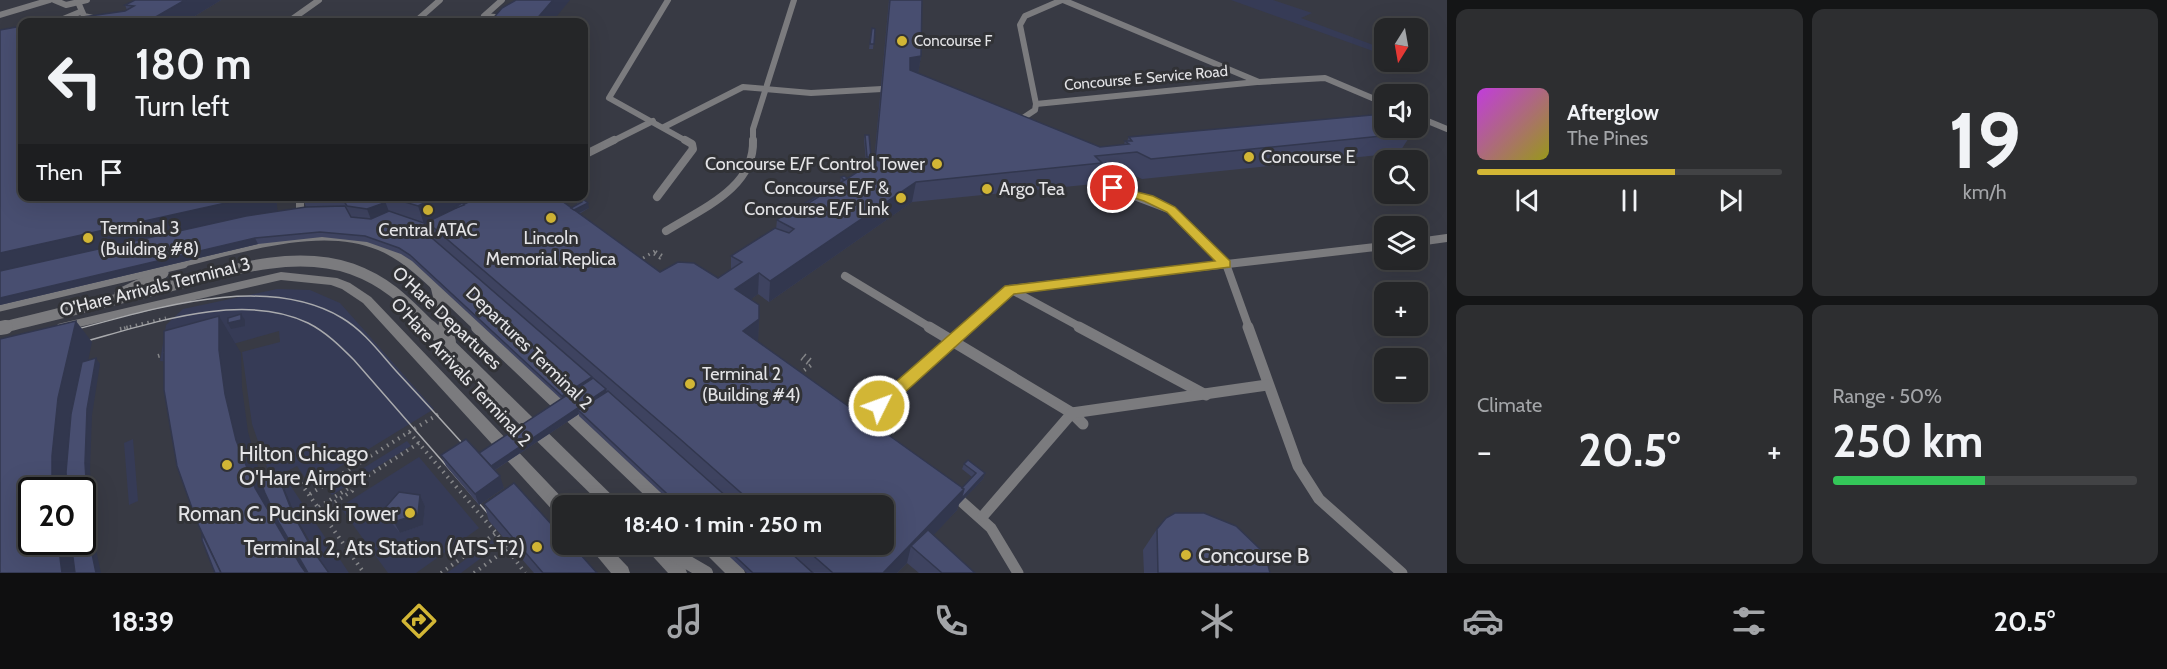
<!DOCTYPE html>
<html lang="en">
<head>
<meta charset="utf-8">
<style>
	:root { --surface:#252628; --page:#2d2e30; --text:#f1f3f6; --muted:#a3a5a8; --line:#424345; --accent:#d2b635 }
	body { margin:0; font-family:Cabin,sans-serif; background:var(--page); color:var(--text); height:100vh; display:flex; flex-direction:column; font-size:22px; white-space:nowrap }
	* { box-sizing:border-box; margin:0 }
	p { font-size:20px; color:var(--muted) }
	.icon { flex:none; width:33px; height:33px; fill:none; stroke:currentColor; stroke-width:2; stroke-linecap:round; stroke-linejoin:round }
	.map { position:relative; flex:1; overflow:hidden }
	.side { display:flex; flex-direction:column; gap:9px; padding:9px; background:#141516; width:720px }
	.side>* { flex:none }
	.hud { position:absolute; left:18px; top:18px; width:570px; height:183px; border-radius:12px; box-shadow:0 6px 24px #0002,0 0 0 2px var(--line); background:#252628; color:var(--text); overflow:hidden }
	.needle { width:39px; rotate:191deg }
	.buttons { position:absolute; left:1374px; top:18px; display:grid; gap:12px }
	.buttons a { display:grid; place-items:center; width:54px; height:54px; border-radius:12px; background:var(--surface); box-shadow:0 6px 24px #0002,0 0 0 2px var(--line); font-size:30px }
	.speed { position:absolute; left:18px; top:477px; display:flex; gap:12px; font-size:30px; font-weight:700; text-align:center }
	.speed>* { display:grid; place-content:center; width:78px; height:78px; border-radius:50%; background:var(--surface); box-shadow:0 6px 24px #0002,0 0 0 2px var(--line); line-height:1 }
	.speed .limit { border:3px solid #111; border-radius:9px; background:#fff; color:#111 }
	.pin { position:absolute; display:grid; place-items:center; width:51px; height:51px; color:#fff; margin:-26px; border:3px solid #fff; border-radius:50%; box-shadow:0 2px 6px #0007 }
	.me { position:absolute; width:66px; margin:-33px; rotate:48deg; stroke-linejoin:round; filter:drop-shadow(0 0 4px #0008) }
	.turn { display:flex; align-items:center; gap:21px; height:126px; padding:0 18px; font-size:27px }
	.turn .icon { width:78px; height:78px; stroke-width:2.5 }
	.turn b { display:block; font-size:42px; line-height:51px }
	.then { display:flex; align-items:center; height:57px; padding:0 18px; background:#0003; gap:12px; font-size:22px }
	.big { font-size:45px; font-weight:700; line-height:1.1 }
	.side .widget { flex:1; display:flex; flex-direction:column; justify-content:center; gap:9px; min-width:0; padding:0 21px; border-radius:12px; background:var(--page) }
	.side .dial { align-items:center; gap:0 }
	.dial b { font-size:78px; line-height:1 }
	.song { display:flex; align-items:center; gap:18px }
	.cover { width:72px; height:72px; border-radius:9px; background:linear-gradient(135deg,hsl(290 70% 55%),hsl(60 70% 35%)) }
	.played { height:6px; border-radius:3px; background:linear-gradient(90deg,var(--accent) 65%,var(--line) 65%) }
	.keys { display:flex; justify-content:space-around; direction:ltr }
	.heat { display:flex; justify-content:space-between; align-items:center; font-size:33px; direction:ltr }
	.charge { height:9px; border-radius:4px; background:linear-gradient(90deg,#34c759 50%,var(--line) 0) }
	.side .tiles { flex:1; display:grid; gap:9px; grid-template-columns:repeat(2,1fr) }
	.trip { position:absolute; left:552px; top:495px; width:342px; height:60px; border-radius:12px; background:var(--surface); box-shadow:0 6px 24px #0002,0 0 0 2px var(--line); font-weight:700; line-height:60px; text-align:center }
	.menu { display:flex; height:96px; justify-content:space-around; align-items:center; background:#0f0f10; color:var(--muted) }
	.menu .icon { width:42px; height:42px }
	.menu .on { color:var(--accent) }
	.menu b { font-size:27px; color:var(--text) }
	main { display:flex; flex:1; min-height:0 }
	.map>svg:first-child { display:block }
</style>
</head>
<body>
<main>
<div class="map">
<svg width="1447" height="573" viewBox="0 0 1447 573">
	<rect width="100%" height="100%" fill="#313236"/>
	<path fill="#383a44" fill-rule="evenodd" d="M 0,0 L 1447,0 L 1447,573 L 0,573 ZM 22,22 L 584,22 L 584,196 L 22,196 ZM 1384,28 L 1418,28 L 1418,62 L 1384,62 ZM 1384,94 L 1418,94 L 1418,128 L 1384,128 ZM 1384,160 L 1418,160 L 1418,194 L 1384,194 ZM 1384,226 L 1418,226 L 1418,260 L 1384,260 ZM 1384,292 L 1418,292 L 1418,326 L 1384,326 ZM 1384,358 L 1418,358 L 1418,392 L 1384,392 ZM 32,490 L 82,490 L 82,542 L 32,542 ZM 562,506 L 884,506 L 884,544 L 562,544 Z"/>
	<g fill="#363b56">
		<path d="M 1231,0 L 1273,0 L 1312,13 L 1301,18 L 1384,49 L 1384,55 Z"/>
		<path d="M 277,289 L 310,290 L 340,303 L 434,409 L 310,485 L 297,466 L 271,479 L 252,424 L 242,352 L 280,342 L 279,331 L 170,362 L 160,361 L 166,325 L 183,309 Z"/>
		<path d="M 133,439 L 138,501 L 129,505 L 124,443 Z"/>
		<path d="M 407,441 L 411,446 L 332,495 L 328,490 Z"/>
		<path d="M 419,457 L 479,528 L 416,573 L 388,573 L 340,507 Z"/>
		<path d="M 290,485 L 349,573 L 328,573 L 297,519 L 284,489 Z"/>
		<path d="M 492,540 L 497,546 L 461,573 L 447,573 Z"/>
	</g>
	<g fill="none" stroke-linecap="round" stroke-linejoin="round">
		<g stroke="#858689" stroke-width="3" stroke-dasharray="1.5 4.5" stroke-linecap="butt">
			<path d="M 654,254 L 660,258 L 663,256 L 655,251"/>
			<path d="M 124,328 L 166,318"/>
		</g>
		<g stroke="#858689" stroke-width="4" stroke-dasharray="1.5 5" stroke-linecap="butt">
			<path d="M 120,329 L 130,327"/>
			<path d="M 158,356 L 168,353"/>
			<path d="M 808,363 L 801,358 L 804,355 L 814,363"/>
			<path d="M 409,432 L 442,412"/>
			<path d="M 281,482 L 295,475 L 364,573"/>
			<path d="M 310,494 L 409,432 L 496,533 L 525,573"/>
			<path d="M 335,502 L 352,491 L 354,485"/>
			<path d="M 319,507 L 419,443"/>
			<path d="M 441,573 L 496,533"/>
			<path d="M 474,573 L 514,544"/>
		</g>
		<g stroke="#7b7b7e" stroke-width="6">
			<path d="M 54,0 L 66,5 L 87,0"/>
			<path d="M 502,0 L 484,16 L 506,18"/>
			<path d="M 668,0 L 609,98 L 688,142"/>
			<path d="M 1063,0 L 1259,82 L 1325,78 L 1384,103"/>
			<path d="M 78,2 L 84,16 L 110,22"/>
			<path d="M 0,15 L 50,0"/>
			<path d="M 56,22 L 80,12"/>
			<path d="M 288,22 L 319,0"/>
			<path d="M 415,22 L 440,0"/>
			<path d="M 1036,104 L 1257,82"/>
			<path d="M 1036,104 L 1020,25 L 1025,16 L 1062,0"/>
			<path d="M 1418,117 L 1447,129"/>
			<path d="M 1017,122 L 1035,110 L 1036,104"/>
			<path d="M 664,127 L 743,87 L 811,93 L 882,89"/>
			<path d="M 611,142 L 653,121"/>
			<path d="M 753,142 L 753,129 L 794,0"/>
		</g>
		<g stroke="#7b7b7e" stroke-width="8">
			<path d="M 584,155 L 614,140"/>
			<path d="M 1093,176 L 1103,184 L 1171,210 L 1226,264 L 1249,328"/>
			<path d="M 300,196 L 300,219"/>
			<path d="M 657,197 L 693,149 L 692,144 L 685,140"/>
			<path d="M 666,231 C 701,209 755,188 753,140"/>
			<path d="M 1418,242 L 1447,238"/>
			<path d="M 845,276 L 931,328"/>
			<path d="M 1010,289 L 1082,328"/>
			<path d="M 966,328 L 1010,289 L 1384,246"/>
		</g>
		<g stroke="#7b7b7e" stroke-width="11">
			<path d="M 929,327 L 1072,413 L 1083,424"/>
			<path d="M 1079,327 L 1206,395"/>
			<path d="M 1248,327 L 1298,466 L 1319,499 L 1402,573"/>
			<path d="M 879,406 L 968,327"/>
			<path d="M 952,493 L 991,528 L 1018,573"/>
			<path d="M 983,516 L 1072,413 L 1267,385"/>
		</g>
		<g fill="#7b7b7e" fill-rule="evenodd">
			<path d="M 326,234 C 369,238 414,249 441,285 L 439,288 L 431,288 C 415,273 399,259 378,250 C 321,226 241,253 183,267 L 177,263 L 183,259 L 267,240 Z"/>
			<path d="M 281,272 L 337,278 L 350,283 L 371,297 L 568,504 L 562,506 L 562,516 L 556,514 L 363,303 L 342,289 L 331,285 L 281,280 L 62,331 L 58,330 L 56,327 L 58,324 L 62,323 Z"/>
			<path d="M 587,544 L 606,544 L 628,567 L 630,573 L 611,573 Z"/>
			<path d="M 645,544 L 663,544 L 685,567 L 687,573 L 668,573 L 647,550 Z"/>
			<path d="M 699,544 L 719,544 L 743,567 L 745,573 L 725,573 L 701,549 Z"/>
		</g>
		<g stroke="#a9aaad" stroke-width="1.5">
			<path d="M 66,332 C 148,311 263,271 342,318 C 364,331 380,353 397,372 C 422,399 447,426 471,453"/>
			<path d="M 76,344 C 144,326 240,290 308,323 C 326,332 340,346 354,360 L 498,525"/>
		</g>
		<path stroke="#858689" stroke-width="3" stroke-dasharray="1.5 4.5" stroke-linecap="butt" d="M 638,261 L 655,251"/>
		<path stroke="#858689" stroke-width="4" stroke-dasharray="1.5 5" stroke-linecap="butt" d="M 799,374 L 814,363"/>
		<g stroke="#7b7b7e" stroke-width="11">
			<path d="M 435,285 L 480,328"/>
			<path d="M 436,286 L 446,328"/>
			<path d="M 120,294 L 163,273"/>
			<path d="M 0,306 L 183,263"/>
			<path d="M 0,328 C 50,316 100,303 151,291 C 213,276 288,247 352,269 C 388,282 406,302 432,328"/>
		</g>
		<g stroke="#7b7b7e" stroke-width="14">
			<path d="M 430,327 L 613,506"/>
			<path d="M 445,327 L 449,342"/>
			<path d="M 478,327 L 666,506"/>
			<path d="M 0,328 L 6,327"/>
			<path d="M 656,544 L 706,573"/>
		</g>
	</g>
	<g fill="#3e4360">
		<path d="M 221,0 L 185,22 L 47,22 L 125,11 L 127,10 L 125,5 Z"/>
		<path d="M 889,0 L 922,0 L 921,56 L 918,73 L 1100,147 L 1124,145 L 1125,141 L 1127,141 L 1129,137 L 1414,130 L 1399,153 L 1142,179 L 1129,173 L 1097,176 L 1094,184 L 912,202 L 769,302 L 758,294 L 751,299 L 759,305 L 758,341 L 757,341 L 962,488 L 972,477 L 962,469 L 964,464 L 985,473 L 983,479 L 959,504 L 957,510 L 933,535 L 975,573 L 919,573 L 907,563 L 897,573 L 747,573 L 716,544 L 884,544 L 884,506 L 675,506 L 579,416 L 579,414 L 495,470 L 504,488 L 479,505 L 446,466 L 441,455 L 479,453 L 561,399 L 412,261 L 401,254 L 367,242 L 322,237 L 258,244 L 0,305 L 0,30 L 22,196 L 276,196 L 277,211 L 306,207 L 302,196 L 555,196 L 571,208 L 578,204 L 567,196 L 579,196 L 589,208 L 579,214 L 660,272 L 718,278 L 731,269 L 731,256 L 776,229 L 777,220 L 784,215 L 784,208 L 802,207 L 802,205 L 840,183 L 841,177 L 847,178 L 874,162 Z"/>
		<path d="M 872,28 L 875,29 L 873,49 L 869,49 Z"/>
		<path d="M 865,135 L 871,157 L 870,163 L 866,162 L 864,140 Z"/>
		<path d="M 420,495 L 425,506 L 423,525 L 400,533 L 389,520 L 384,509 Z"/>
		<path d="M 484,504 L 597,573 L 534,573 L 489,521 Z"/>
		<path d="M 1157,529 L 1270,573 L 1144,573 L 1143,550 Z"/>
	</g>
	<g fill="#32374e">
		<path d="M 185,0 L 221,0 L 185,22 L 147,22 Z"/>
		<path d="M 553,0 L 570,0 L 552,22 L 534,22 Z"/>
		<path d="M 921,56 L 918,74 L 907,76 L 910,58 Z"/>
		<path d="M 916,182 L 912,202 L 769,302 L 770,281 Z"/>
		<path d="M 257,196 L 276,196 L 278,215 L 0,278 L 0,253 Z"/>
		<path d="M 439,196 L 467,196 L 469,206 L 455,207 L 456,212 L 427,222 L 428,226 L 425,227 L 418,206 Z"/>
		<path d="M 385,201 L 391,217 L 373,225 L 367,209 Z"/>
		<path d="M 588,203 L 589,208 L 563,221 L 562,216 Z"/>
		<path d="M 255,238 L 258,244 L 0,305 L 0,298 Z"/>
		<path d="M 759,273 L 758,294 L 735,311 L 735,289 Z"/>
		<path d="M 241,314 L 245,320 L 245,326 L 231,329 L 228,323 Z"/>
		<path d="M 219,316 L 241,353 L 242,388 L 248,432 L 261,477 L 280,524 L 308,573 L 305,573 L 301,566 L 255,488 L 236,440 L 225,394 L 219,350 Z"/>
		<path d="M 759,319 L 758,341 L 742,353 L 743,331 Z"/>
		<path d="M 76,321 L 92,342 L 76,419 L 72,490 L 52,490 L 52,456 L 58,398 Z"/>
		<path d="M 96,358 L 100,364 L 92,415 L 90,469 L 96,550 L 101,573 L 96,573 L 90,544 L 85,463 L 87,409 Z"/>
		<path d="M 592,377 L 593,383 L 564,402 L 562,396 Z"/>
		<path d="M 606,389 L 607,395 L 578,410 L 579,414 L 490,473 L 488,468 Z"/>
		<path d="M 277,473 L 280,479 L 297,519 L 317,557 L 293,514 Z"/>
		<path d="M 985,473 L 983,479 L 959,504 L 957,510 L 918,552 L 911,546 L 907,563 L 897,573 L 883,573 L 964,489 Z"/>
		<path d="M 500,476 L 504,488 L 479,505 L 475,494 Z"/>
		<path d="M 420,495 L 425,506 L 423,525 L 400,533 L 394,522 Z"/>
		<path d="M 58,542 L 77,542 L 81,573 L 62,573 Z"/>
	</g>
	<g fill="#484e70" stroke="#32374e" stroke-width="1.5">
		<path d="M 135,0 L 185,0 L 147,22 L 47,22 L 125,11 L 134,6 L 125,5 Z"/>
		<path d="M 516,0 L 553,0 L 534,22 L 490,22 L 502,8 Z"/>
		<path d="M 890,0 L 922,0 L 921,56 L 910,58 L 910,70 L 1100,147 L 1129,144 L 1125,141 L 1132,141 L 1129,137 L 1383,114 L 1384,115 L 1384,128 L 1411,128 L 1414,130 L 1408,130 L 1412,133 L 1151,159 L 1137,152 L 1095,156 L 1102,163 L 916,182 L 770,281 L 759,273 L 735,289 L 759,305 L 759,319 L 743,331 L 964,489 L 883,573 L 833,573 L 800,544 L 884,544 L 884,506 L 756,506 L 680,439 L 427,222 L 479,197 L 478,196 L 555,196 L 660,272 L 678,262 L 694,263 L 718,278 L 742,262 L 731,256 L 775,228 L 789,233 L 794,229 L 777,220 L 789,211 L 784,208 L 795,205 L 802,207 L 875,161 Z"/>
		<path d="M 22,26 L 22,165 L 19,174 L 22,174 L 22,196 L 257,196 L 0,253 L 0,30 Z"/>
		<path d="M 872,28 L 875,29 L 874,44 L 870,44 Z"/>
		<path d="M 865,135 L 869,135 L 871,157 L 867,157 Z"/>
		<path d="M 844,176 L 847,178 L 844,180 L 841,177 Z"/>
		<path d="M 829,188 L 831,189 L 804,206 L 802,205 Z"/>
		<path d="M 343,196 L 383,196 L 385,201 L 384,203 L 367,209 L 347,206 L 342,198 Z"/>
		<path d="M 385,196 L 439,196 L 418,206 Z"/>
		<path d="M 574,196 L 579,196 L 588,203 L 574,210 L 571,208 L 582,202 Z"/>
		<path d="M 462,203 L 464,205 L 456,208 L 455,207 Z"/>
		<path d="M 345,206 L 351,217 L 371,219 L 389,211 L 427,224 L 432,238 L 592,377 L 562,396 L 410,255 L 399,248 L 365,236 L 320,232 L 255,238 L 0,298 L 0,271 L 246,216 L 306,207 Z"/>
		<path d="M 241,314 L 241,320 L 228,323 L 228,318 Z"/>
		<path d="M 219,316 L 219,350 L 225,394 L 236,440 L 255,488 L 301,566 L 306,573 L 221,573 L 197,522 L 177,466 L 164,390 L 164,331 Z"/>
		<path d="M 76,321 L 58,398 L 52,456 L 52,490 L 32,490 L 32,542 L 58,542 L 62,573 L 0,573 L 0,339 Z"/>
		<path d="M 96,358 L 87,409 L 85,463 L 90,544 L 96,573 L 75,573 L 71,542 L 82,542 L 82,490 L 67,490 L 66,472 L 71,414 L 82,362 Z"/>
		<path d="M 593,378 L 606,389 L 491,466 L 479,453 Z"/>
		<path d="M 608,391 L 737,506 L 680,506 L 578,410 Z"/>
		<path d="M 466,439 L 500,476 L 475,494 L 441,455 Z"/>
		<path d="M 968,460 L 985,473 L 961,499 L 964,489 L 962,488 L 976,473 L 964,464 Z"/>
		<path d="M 277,473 L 293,514 L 314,552 L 329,573 L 308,573 L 279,523 L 265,493 L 260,480 Z"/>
		<path d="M 514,483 L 562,536 L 562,544 L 571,544 L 597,573 L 543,573 L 484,504 Z"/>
		<path d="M 399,492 L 420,495 L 418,514 L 394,522 L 384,509 Z"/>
		<path d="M 1175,513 L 1204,513 L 1236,526 L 1261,550 L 1268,565 L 1270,573 L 1158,573 L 1157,529 L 1166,518 Z"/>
		<path d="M 928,530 L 975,573 L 942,573 L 911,546 Z"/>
		<path d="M 202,534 L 221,573 L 215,573 L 202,540 Z"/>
		<path d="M 722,544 L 781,544 L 813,573 L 753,573 Z"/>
	</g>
	<path fill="#d2b635" stroke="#887622" stroke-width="1.5" d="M 1109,185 L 1153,196 L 1175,207 L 1230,261 L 1230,267 L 1014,294 L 884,411 L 873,411 L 871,406 L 873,402 L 1005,286 L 1215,261 L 1167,212 L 1144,201 L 1109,190 Z"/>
	<g fill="#d2b635" stroke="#313236" stroke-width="2">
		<circle cx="902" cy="41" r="6"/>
		<circle cx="1249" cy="157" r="6"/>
		<circle cx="937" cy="164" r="6"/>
		<circle cx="987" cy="189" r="6"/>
		<circle cx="901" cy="198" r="6"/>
		<circle cx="428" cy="210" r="6"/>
		<circle cx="551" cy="218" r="6"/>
		<circle cx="88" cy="238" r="6"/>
		<circle cx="690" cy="384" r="6"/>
		<circle cx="227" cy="465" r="6"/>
		<circle cx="410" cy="513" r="6"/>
		<circle cx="537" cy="547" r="6"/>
		<circle cx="1186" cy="555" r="6"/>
	</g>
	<g text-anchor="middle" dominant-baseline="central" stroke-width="6" stroke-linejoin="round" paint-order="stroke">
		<g font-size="15" fill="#e4e4e7" stroke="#313236" text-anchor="start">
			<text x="914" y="41">Concourse F</text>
		</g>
		<g font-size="15" fill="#e4e4e7" stroke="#313236">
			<text transform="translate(1146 78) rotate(-5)">Concourse E Service Road</text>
		</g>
		<g font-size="18" fill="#e4e4e7" stroke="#313236" text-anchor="start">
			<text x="1261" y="157">Concourse E</text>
			<text x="925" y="164" text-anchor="end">Concourse E/F Control Tower</text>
			<text x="889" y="188" text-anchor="end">Concourse E/F &amp;<tspan x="889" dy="21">Concourse E/F Link</tspan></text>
			<text x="999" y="189">Argo Tea</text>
			<text x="100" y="228">Terminal 3<tspan x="100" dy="21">(Building #8)</tspan></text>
			<text x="428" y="230" text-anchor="middle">Central ATAC</text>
			<text x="551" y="238" text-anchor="middle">Lincoln<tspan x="551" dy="21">Memorial Replica</tspan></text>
			<text x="702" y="374">Terminal 2<tspan x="702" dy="21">(Building #4)</tspan></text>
		</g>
		<g font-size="18" fill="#e4e4e7" stroke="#313236">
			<text transform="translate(155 287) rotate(-14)">O'Hare Arrivals Terminal 3</text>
			<text transform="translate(447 318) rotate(43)">O'Hare Departures</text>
			<text transform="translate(529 348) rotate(44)">Departures Terminal 2</text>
			<text transform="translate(461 372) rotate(47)">O'Hare Arrivals Terminal 2</text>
		</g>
		<g font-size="21" fill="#e4e4e7" stroke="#313236" text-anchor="start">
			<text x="239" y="453">Hilton Chicago<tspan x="239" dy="24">O'Hare Airport</tspan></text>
			<text x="398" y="513" text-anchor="end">Roman C. Pucinski Tower</text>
			<text x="525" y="547" text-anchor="end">Terminal 2, Ats Station (ATS-T2)</text>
			<text x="1198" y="555">Concourse B</text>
		</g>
	</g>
</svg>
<div class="buttons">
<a><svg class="needle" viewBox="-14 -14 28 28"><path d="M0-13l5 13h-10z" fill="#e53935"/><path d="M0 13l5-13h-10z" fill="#a3a5a8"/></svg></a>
<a><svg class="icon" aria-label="sound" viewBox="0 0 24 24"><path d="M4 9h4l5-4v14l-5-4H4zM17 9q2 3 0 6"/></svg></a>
<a><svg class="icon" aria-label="search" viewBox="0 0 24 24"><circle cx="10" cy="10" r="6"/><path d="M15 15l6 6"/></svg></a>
<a><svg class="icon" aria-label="layers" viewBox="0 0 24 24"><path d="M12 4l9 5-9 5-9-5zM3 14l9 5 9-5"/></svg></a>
<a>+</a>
<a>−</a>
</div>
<div class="speed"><div class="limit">20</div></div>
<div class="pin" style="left:1113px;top:188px;background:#d93025"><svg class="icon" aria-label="arrive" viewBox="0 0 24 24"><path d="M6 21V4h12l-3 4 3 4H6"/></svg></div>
<svg class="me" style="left:879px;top:406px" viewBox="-20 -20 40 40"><circle r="17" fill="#d2b635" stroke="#fff" stroke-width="3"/><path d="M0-11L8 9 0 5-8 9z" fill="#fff"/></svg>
<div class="trip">18:40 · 1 min · 250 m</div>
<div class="hud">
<div class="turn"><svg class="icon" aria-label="left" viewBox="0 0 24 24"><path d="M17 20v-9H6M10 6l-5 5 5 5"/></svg><div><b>180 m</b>Turn left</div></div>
<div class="then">Then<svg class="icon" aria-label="arrive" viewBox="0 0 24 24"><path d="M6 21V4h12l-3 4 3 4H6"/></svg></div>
</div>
</div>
<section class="side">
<div class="tiles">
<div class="widget">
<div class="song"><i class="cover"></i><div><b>Afterglow</b><p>The Pines</p></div></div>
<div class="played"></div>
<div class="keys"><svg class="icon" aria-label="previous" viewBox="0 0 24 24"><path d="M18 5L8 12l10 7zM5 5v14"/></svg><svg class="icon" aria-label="pause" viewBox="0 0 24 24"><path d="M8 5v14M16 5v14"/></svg><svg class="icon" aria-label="next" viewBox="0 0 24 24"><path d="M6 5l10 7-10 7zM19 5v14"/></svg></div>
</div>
<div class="widget dial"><b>19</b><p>km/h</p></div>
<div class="widget"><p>Climate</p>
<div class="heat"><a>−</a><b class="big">20.5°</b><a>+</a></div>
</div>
<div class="widget"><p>Range · 50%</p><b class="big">250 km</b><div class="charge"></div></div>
</div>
</section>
</main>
<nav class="menu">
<b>18:39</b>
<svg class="icon on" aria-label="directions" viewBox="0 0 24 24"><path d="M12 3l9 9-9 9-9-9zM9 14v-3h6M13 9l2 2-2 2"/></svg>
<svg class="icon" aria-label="music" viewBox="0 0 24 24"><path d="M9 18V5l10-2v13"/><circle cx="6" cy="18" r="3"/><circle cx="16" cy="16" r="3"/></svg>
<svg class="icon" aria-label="phone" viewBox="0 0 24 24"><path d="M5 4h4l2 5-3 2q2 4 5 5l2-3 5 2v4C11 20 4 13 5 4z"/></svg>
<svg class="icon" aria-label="climate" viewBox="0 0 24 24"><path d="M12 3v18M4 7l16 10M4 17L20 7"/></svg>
<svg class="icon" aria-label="car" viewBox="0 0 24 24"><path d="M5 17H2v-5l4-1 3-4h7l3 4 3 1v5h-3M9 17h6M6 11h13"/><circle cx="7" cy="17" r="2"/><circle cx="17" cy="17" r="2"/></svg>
<svg class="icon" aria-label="filters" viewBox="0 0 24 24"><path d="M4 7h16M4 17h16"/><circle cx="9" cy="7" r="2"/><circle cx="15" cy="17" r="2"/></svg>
<b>20.5°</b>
</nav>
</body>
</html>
